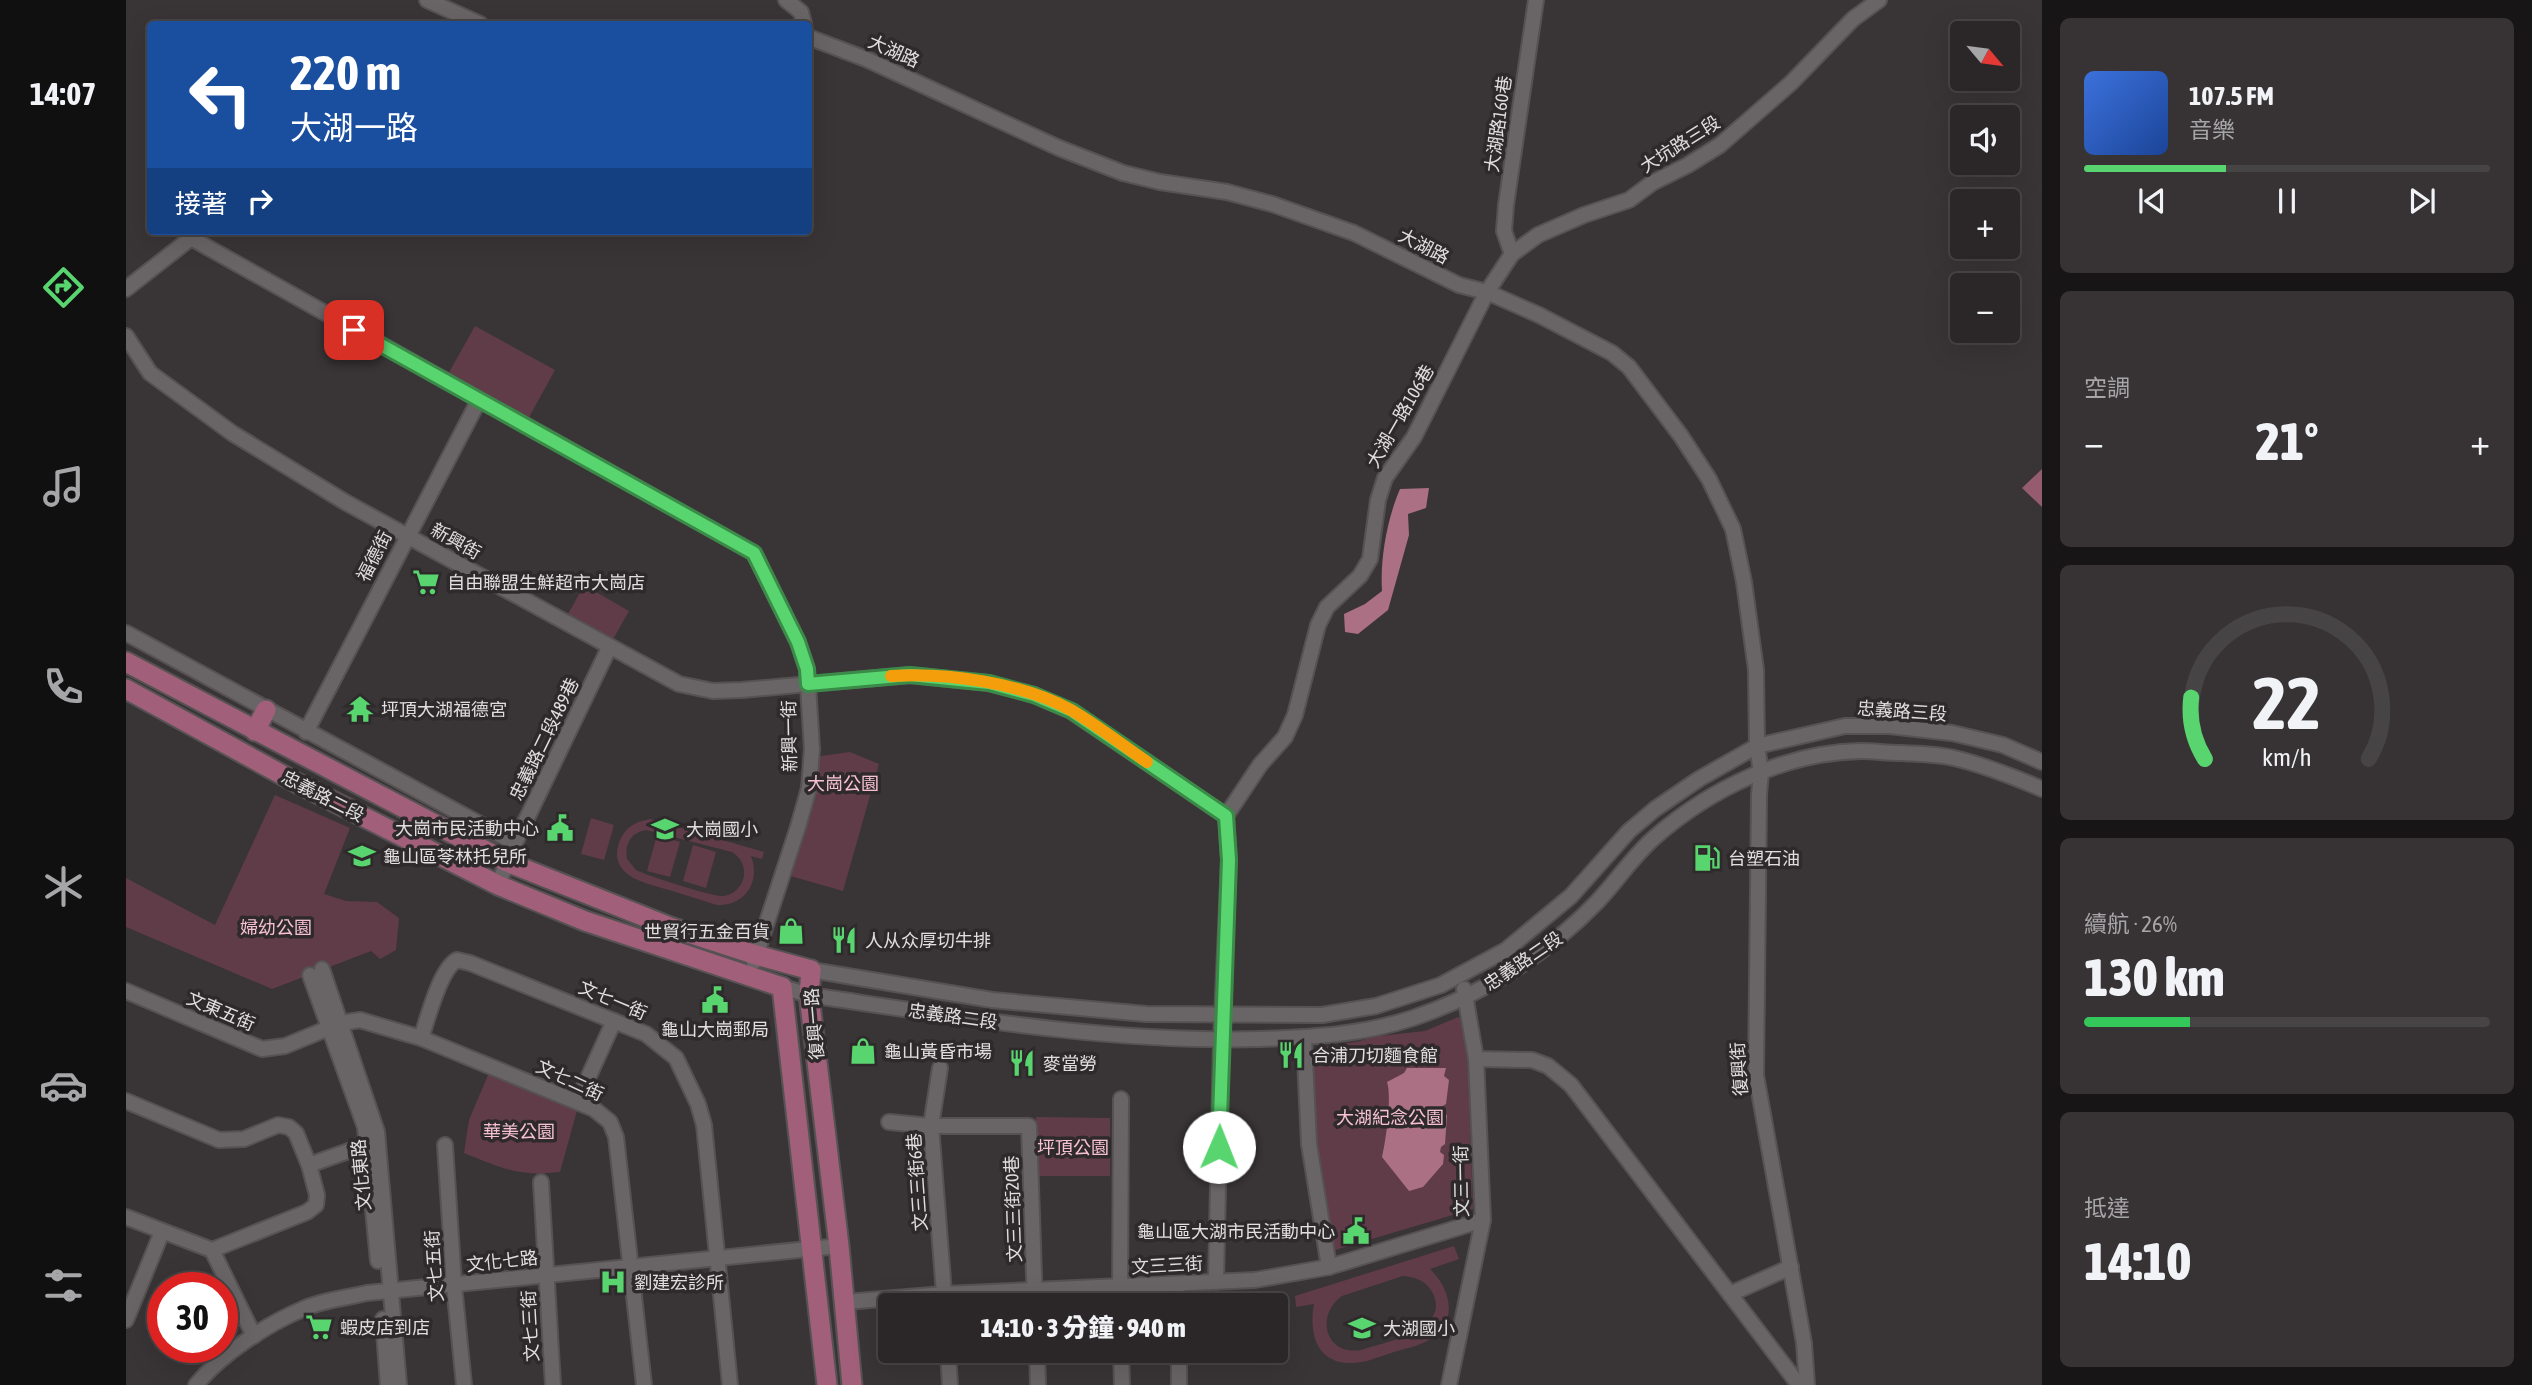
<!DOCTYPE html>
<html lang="zh-TW">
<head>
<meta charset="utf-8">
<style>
	:root { --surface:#2b2728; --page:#373334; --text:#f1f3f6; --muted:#a6a5a8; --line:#474445; --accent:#59d56f }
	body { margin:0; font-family:"Asap Condensed","Noto Sans TC",sans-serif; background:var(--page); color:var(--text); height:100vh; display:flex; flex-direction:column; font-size:26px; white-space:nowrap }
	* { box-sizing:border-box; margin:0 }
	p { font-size:23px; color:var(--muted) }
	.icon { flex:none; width:38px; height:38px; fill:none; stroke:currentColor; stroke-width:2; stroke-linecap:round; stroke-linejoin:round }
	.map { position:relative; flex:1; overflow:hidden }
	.panel { display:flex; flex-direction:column; gap:18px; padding:18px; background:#181516; width:490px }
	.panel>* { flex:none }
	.top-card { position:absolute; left:21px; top:21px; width:665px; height:214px; border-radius:7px; box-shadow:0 7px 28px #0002,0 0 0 2px var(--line); background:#1a4fa0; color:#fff; overflow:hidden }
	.needle { width:46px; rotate:119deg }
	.controls { position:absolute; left:1824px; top:21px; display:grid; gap:14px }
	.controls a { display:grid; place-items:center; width:70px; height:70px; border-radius:7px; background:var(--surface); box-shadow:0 7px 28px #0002,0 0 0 2px var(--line); font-size:35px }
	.speed { position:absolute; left:21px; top:1272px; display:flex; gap:14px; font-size:35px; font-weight:700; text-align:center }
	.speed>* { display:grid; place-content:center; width:91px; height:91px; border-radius:50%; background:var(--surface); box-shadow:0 7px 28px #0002,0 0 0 2px var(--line); line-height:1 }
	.speed .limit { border:10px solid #d22; background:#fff; color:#111 }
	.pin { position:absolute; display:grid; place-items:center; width:60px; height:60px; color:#fff; margin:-30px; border-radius:14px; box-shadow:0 4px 10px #0006 }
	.me { position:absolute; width:77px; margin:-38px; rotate:1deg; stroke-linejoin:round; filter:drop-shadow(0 0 5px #0008) }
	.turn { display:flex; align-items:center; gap:24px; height:147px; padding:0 28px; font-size:32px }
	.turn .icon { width:91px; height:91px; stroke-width:2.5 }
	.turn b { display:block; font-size:49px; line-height:60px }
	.then { display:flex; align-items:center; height:66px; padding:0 28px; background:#0003; gap:14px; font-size:26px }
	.big { font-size:52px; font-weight:800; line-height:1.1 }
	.panel .card { flex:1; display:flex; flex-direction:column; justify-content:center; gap:10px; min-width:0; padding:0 24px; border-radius:10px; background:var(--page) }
	.panel .dial { align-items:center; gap:0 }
	.dial svg { height:182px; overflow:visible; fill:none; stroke:var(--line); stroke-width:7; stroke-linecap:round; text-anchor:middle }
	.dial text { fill:var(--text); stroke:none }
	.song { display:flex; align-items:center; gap:21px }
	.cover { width:84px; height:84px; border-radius:10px; background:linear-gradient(135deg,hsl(220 70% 55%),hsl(220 70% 35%)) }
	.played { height:7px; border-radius:4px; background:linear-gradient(90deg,var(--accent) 35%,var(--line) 35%) }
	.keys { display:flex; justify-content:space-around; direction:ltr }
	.heat { display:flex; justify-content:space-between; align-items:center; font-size:38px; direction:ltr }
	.charge { height:10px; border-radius:5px; background:linear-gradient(90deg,#34c759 26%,var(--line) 0) }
	.trip { position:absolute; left:752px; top:1293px; width:410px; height:70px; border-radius:7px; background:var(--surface); box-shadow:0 7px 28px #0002,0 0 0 2px var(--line); font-weight:800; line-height:70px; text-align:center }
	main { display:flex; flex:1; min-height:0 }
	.tab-bar { display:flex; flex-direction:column; width:126px; justify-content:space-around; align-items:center; background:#111010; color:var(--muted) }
	.tab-bar .icon { width:49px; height:49px }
	.tab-bar .selected { color:var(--accent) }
	.tab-bar b { font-size:32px; color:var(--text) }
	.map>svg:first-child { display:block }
</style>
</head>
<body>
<main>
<nav class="tab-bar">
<b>14:07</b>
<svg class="icon selected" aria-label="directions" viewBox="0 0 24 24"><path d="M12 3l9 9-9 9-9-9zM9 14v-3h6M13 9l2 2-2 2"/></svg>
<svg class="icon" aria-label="music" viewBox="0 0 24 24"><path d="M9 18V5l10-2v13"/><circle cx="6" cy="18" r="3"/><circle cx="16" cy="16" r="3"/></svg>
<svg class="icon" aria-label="phone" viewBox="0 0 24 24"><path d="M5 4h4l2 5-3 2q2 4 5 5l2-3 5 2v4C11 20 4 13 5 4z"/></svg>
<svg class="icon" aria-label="climate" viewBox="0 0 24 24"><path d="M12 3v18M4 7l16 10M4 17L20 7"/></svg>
<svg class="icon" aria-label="car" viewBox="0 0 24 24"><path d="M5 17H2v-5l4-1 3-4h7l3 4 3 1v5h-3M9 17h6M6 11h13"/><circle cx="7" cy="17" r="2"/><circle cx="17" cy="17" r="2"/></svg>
<svg class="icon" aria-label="filters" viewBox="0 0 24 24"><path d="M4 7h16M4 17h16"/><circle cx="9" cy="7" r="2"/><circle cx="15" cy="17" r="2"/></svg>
</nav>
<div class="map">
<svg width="1916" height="1385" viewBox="0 0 1916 1385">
	<rect width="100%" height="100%" fill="#393435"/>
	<g fill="#603c48" fill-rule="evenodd">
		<path d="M 349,326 L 429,370 L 401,421 L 321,376 Z"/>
		<path d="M 458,585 L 503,611 L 486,641 L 441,616 Z"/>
		<path d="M 724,752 L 753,764 L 717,891 L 661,875 L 688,757 Z"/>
		<path d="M 149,795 L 224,828 L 198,894 L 220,901 L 251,902 L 273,918 L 270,950 L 254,959 L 245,951 L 146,989 L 0,927 L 0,878 L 89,925 Z"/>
		<path d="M 465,818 L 488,825 L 478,860 L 455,854 Z"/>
		<path d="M 524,819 L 638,852 L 636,859 L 625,856 C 635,882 619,906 591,905 C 575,900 559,895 543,890 C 519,883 480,876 494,840 C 500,826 510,822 524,819 ZM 520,830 L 606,852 C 614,857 619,865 618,875 C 617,886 607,896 596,896 C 584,896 522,876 510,870 L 501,859 C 499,844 504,833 520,830 Z"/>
		<path d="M 531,835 L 554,842 L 544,877 L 521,871 Z"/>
		<path d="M 567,845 L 590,852 L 580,888 L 557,881 Z"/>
		<path d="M 1332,1017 L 1340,1021 L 1347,1209 L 1202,1252 L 1182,1107 L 1183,1054 L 1188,1049 L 1234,1041 L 1244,1037 L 1299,1031 Z"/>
		<path d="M 362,1075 L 452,1107 L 434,1172 C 392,1177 376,1168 338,1153 L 343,1120 Z"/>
		<path d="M 910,1117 L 984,1118 L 984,1176 L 909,1176 Z"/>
		<path d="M 1328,1246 L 1333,1259 L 1304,1269 C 1326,1290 1333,1324 1301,1341 C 1290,1347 1277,1349 1265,1353 C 1252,1357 1237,1364 1223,1363 C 1189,1362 1183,1331 1188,1304 L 1170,1307 L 1169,1296 ZM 1277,1276 C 1289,1277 1298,1280 1305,1290 C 1329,1330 1259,1342 1235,1350 C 1199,1356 1189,1315 1216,1296 Z"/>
	</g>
	<path fill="#955c70" d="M 1916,469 L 1916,507 L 1896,488 Z"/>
	<g fill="#ab7084">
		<path d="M 1303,488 L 1300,508 L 1282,514 L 1283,535 L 1262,610 L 1232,634 L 1219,632 L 1218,614 L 1239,604 L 1256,591 C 1254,559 1261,519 1274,489 Z"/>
		<path d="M 1281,1068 L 1320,1068 L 1318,1076 L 1323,1080 L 1320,1104 L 1315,1107 L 1316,1113 L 1321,1115 L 1319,1144 L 1315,1147 L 1314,1152 L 1318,1155 L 1317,1164 L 1297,1187 L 1283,1191 L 1256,1157 C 1260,1141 1266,1097 1261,1082 L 1278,1073 Z"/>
	</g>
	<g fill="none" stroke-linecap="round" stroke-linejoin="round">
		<defs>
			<g id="minor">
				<path d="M 301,0 L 354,24"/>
				<path d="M 660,0 L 675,12 L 678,24"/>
				<path d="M 682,37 L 740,59 L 933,148 L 997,173 L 1034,182 L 1101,192 L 1146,204 L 1228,233 L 1333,285 L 1361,292 L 1413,315 L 1486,353 L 1503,367 L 1555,436 L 1583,479 L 1607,529 L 1618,582 L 1630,670 L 1631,746 L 1635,772 L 1633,795 L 1630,1075 L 1678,1343 L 1681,1385"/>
				<path d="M 1386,254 L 1378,231 L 1380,205 L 1410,0"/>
				<path d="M 0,289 L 65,238 L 628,553 L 672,642 L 681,669 L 686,749 L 683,788 L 672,827 L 628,962"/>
				<path d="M 0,336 L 24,373 L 106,433 L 219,502 L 553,684 L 587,691 L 616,690 L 784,675 L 863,683 L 908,695 L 945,711 L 1100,816"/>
				<path d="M 0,633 L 389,843"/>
				<path d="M 180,732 L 353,400"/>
				<path d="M 1100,816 L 1134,765 L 1159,737 L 1169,715 L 1192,625 L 1201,607 L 1234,576 L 1244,559 L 1252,500 L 1259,478 L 1288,437 L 1361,292 L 1386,254 L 1412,235 L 1458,215 L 1503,200 L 1526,183 L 1562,165 L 1594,145 L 1665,83 L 1727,19 L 1753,0"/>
				<path d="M 372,885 L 389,843 L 483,648"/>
				<path d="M 196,969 L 251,1132 L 273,1385"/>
				<path d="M 685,970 L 866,1000 L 1020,1014 L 1196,1015 L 1250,1006 L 1315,985 L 1380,950 L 1445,896 L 1503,831 L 1529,809 L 1573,779 L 1631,746 L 1719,726 L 1763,726 L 1826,733 L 1877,745 L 1916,762"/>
				<path d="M 184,975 L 239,1127 L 252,1261"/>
				<path d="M 656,987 L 683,995 C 833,1017 983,1043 1135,1039 C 1187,1037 1236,1035 1287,1018 C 1356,995 1421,954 1471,902 C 1491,881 1507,856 1529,837 C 1584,789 1660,752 1735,751 C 1748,751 1761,753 1775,753 C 1792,754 1811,754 1828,758 C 1858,765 1888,777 1916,789"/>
				<path d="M 0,991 L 136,1049 L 159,1046 L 215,1023 L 234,1020 L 295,1038 L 468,1109 L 484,1122 L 490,1137 L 518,1385"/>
				<path d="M 1178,1037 L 1183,1144 L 1203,1267"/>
				<path d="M 295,1038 C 302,1018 314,969 331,960 L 344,963 L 520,1034 L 550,1058 L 572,1104 L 578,1125 L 604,1385"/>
				<path d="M 1350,1059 L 1406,1060 L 1422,1066 L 1445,1085 L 1673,1385"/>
				<path d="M 814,1068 L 805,1126 L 819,1306"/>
				<path d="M 452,1100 L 488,1021"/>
				<path d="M 0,1101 L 93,1140 L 118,1139 L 152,1125 L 163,1127 L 170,1133 L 183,1165 L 191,1195 L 190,1205 L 181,1212 L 86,1250 L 0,1217"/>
				<path d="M 763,1122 L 805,1126 L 903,1126 L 909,1306"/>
				<path d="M 319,1145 L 328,1285 L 338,1385"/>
				<path d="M 183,1165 L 248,1142"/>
				<path d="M 415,1182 L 427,1385"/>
				<path d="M 86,1250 L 128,1336"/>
				<path d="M 1090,1282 L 1095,1040 L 1103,860 L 1100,816"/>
				<path d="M 1051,1284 L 1052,1306"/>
				<path d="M 1604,1294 L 1665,1267"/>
				<path d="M 719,1302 L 818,1294 L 1129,1280 L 1203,1267 L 1357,1220"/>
				<path d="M 994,1306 L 995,1099"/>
				<path d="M 257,1319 L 262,1385"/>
				<path d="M 0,1320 L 36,1232"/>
				<path d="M 822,1351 L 824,1385"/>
				<path d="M 911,1351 L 912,1385"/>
				<path d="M 995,1351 L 996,1385"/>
				<path d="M 1053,1351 L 1053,1385"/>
				<path d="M 70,1385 C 94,1355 141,1324 177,1309 C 196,1300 220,1298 241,1293 L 713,1246"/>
				<path d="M 1323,1385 L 1357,1220 L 1350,1059 L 1338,989"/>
			</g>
			<g id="major">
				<path d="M 0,662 L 381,862 L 544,927 L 630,955 L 685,970"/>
				<path d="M 0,689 L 171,783 L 372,885 L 459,921 L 656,987"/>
				<path d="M 129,731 L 140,710"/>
				<path d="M 685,970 L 683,995 L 713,1246 L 726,1385"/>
				<path d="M 656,987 L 701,1385"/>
			</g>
		</defs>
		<use href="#minor" stroke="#565253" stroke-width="18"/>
		<use href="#major" stroke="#565253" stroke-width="23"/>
		<use href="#minor" stroke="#696465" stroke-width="14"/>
		<use href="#major" stroke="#a15f79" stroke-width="19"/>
	</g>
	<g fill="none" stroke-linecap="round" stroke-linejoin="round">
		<defs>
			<path id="route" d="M 228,330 L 628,553 L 672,642 L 681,669 L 682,684 L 784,675 L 863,683 L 908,695 L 946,711 L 1100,816 L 1103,860 L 1093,1147"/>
		</defs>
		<use href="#route" stroke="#3a8a48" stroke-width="18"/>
		<use href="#route" stroke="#59d56f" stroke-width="12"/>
		<path stroke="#f59e0b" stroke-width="12" d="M 765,676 C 820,672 896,683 945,710 C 971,725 996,745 1021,762"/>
	</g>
	<defs>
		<symbol id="supermarket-bare" viewBox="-9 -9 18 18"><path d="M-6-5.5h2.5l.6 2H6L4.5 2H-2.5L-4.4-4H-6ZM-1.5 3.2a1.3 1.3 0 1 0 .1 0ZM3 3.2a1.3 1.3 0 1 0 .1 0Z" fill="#59d56f" stroke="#2e2a2b" stroke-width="2.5" paint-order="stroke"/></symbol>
		<symbol id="temple-bare" viewBox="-9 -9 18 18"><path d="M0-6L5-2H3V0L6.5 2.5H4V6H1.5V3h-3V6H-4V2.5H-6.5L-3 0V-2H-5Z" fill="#59d56f" stroke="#2e2a2b" stroke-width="2.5" paint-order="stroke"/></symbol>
		<symbol id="civic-bare" viewBox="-9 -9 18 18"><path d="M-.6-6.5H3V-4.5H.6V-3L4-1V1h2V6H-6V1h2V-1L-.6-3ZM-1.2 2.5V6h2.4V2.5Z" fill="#59d56f" stroke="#2e2a2b" stroke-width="2.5" paint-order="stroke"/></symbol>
		<symbol id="school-bare" viewBox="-9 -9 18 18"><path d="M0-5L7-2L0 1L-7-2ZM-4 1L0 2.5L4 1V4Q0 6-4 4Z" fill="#59d56f" stroke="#2e2a2b" stroke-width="2.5" paint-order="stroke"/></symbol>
		<symbol id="fuel-bare" viewBox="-9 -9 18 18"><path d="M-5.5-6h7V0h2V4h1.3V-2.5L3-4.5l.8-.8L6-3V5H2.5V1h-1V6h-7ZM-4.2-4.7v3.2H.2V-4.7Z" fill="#59d56f" stroke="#2e2a2b" stroke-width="2.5" paint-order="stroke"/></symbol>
		<symbol id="shop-bare" viewBox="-9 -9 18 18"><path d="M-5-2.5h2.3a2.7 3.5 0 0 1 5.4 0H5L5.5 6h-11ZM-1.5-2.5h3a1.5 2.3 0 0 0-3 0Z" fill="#59d56f" stroke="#2e2a2b" stroke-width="2.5" paint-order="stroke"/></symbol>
		<symbol id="restaurant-bare" viewBox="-9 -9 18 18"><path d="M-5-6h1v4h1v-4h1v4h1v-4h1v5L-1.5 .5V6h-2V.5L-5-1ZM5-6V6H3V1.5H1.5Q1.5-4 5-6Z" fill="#59d56f" stroke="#2e2a2b" stroke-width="2.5" paint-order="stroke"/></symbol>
		<symbol id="hospital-bare" viewBox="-9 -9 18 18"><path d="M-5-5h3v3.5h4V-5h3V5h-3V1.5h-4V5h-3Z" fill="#59d56f" stroke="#2e2a2b" stroke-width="2.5" paint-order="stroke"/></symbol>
	</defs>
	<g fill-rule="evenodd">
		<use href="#supermarket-bare" x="281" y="563" width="38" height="38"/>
		<use href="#temple-bare" x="215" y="690" width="38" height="38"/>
		<use href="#civic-bare" x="415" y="809" width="38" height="38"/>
		<use href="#school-bare" x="520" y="810" width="38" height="38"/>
		<use href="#school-bare" x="217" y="837" width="38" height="38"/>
		<use href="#fuel-bare" x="1562" y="839" width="38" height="38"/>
		<use href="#shop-bare" x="646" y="912" width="38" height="38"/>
		<use href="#restaurant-bare" x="699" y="921" width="38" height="38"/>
		<use href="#civic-bare" x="570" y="981" width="38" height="38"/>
		<use href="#shop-bare" x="718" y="1032" width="38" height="38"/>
		<use href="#restaurant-bare" x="1146" y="1036" width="38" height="38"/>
		<use href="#restaurant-bare" x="877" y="1044" width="38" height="38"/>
		<use href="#civic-bare" x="1211" y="1212" width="38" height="38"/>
		<use href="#hospital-bare" x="468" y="1263" width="38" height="38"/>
		<use href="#supermarket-bare" x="174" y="1308" width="38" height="38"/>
		<use href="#school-bare" x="1217" y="1309" width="38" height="38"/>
	</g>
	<g text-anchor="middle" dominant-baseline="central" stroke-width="7" stroke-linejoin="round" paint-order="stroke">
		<g font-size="18" fill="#e2dedf" stroke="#2e2a2b">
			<text transform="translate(768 51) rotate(24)">大湖路</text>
			<text transform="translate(1372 124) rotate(-82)">大湖路160巷</text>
			<text transform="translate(1554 144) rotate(-32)">大坑路三段</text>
			<text transform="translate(1298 246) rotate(27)">大湖路</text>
			<text transform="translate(1274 416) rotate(-60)">大湖一路106巷</text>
			<text transform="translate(330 541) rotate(29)">新興街</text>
			<text transform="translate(248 556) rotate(-63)">福德街</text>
			<text transform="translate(1776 711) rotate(4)">忠義路三段</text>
			<text transform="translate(663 736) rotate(-91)">新興一街</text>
			<text transform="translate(418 739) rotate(-64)">忠義路二段489巷</text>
			<text transform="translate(197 796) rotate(27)">忠義路二段</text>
			<text transform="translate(1397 961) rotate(-34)">忠義路二段</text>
			<text transform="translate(487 1000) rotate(23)">文七一街</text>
			<text transform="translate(95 1011) rotate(23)">文東五街</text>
			<text transform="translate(827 1016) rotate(8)">忠義路二段</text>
			<text transform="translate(688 1024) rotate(-95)">復興一路</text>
			<text transform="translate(1613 1069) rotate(-94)">復興街</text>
			<text transform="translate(444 1080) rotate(25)">文七二街</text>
			<text transform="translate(235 1175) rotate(-95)">文化東路</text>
			<text transform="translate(1335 1181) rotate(-91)">文三一街</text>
			<text transform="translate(791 1182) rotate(-94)">文三三街6巷</text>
			<text transform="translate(887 1209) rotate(-92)">文三三街20巷</text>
			<text transform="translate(376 1261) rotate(-6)">文化七路</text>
			<text transform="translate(1041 1265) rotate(-3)">文三三街</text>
			<text transform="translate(308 1266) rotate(-94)">文七五街</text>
			<text transform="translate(404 1326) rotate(-93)">文七三街</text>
		</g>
		<g font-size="18" fill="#e2dedf" stroke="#2e2a2b" text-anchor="start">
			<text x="321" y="582">自由聯盟生鮮超市大崗店</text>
			<text x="255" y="709">坪頂大湖福德宮</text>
			<text x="413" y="828" text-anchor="end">大崗市民活動中心</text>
			<text x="560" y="829">大崗國小</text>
			<text x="257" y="856">龜山區苓林托兒所</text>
			<text x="1602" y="858">台塑石油</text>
			<text x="644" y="931" text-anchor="end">世貿行五金百貨</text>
			<text x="739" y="940">人从众厚切牛排</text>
			<text x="589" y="1029" text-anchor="middle">龜山大崗郵局</text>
			<text x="758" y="1051">龜山黃昏市場</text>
			<text x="1186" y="1055">合浦刀切麵食館</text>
			<text x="917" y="1063">麥當勞</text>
			<text x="1209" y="1231" text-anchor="end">龜山區大湖市民活動中心</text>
			<text x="508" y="1282">劉建宏診所</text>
			<text x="214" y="1327">蝦皮店到店</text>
			<text x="1257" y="1328">大湖國小</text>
		</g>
		<g font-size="18" fill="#f7c1d3" stroke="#2e2a2b">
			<text x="717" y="783">大崗公園</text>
			<text x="150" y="927">婦幼公園</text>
			<text x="1264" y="1117">大湖紀念公園</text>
			<text x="393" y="1131">華美公園</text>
			<text x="947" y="1147">坪頂公園</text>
		</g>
	</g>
</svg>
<div class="controls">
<a><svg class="needle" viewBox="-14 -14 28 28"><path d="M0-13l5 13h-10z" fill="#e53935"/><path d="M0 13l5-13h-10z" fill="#a6a5a8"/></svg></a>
<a><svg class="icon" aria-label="sound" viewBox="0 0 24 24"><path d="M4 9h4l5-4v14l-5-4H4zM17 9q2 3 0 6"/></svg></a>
<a>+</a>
<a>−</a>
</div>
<div class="speed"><div class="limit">30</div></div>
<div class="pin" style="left:228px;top:330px;background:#d93025"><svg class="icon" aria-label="arrive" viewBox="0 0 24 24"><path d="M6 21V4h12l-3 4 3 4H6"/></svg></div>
<svg class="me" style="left:1093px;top:1147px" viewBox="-20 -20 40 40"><circle r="19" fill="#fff"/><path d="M0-13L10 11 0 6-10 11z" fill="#59d56f"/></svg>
<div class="trip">14:10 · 3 分鐘 · 940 m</div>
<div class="top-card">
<div class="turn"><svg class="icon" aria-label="left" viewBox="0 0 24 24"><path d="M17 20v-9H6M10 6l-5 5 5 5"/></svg><div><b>220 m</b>大湖一路</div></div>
<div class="then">接著<svg class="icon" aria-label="right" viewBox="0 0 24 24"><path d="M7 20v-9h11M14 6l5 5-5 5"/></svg></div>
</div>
</div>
<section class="panel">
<div class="card">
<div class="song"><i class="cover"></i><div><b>107.5 FM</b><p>音樂</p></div></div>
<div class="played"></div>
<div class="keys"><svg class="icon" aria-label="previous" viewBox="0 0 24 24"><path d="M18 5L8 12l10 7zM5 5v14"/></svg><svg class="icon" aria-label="pause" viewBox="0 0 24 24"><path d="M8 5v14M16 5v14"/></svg><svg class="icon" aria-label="next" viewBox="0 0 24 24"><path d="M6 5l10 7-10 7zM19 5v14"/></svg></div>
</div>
<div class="card"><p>空調</p>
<div class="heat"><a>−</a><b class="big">21°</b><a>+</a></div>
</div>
<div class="card dial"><svg viewBox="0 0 100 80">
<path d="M14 69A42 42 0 1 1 86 69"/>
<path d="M14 69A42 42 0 0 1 8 42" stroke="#59d56f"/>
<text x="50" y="56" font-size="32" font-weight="700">22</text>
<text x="50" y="72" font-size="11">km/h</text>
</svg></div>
<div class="card"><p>續航 · 26%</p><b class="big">130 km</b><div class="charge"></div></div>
<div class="card"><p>抵達</p><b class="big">14:10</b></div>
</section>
</main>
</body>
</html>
